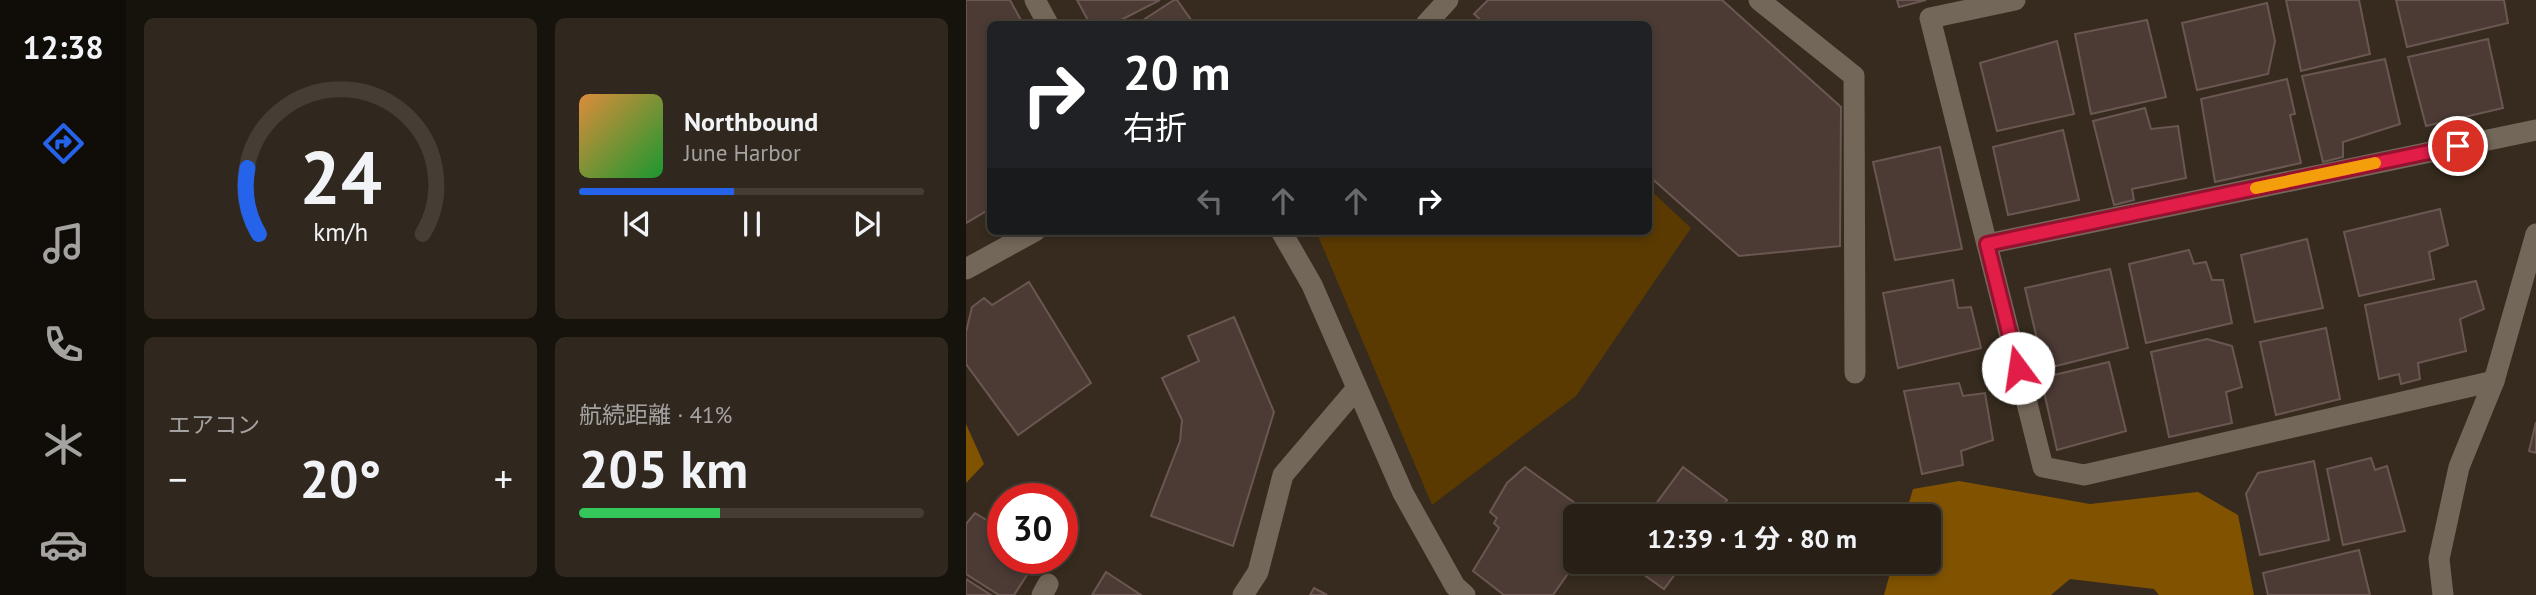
<!DOCTYPE html>
<html lang="ja">
<head>
<meta charset="utf-8">
<style>
	:root { --surface:#282016; --page:#30281f; --text:#f1f3f6; --muted:#a5a3a1; --line:#443e35; --accent:#2563eb }
	body { margin:0; font-family:"PT Sans","Noto Sans JP",sans-serif; background:var(--page); color:var(--text); height:100vh; display:flex; flex-direction:column; font-size:26px; white-space:nowrap }
	* { box-sizing:border-box; margin:0 }
	p { font-size:23px; color:var(--muted) }
	.icon { flex:none; width:38px; height:38px; fill:none; stroke:currentColor; stroke-width:2; stroke-linecap:round; stroke-linejoin:round }
	.map { position:relative; flex:1; overflow:hidden }
	.side { display:flex; flex-direction:column; gap:18px; padding:18px; background:#16120c; width:840px }
	.side>* { flex:none }
	.hud { position:absolute; left:21px; top:21px; width:665px; height:214px; border-radius:10px; box-shadow:0 4px 10px #0003,0 0 0 2px var(--line); background:#202124; color:#fff; overflow:hidden }
	.speed { position:absolute; left:21px; top:483px; display:flex; gap:14px; font-size:35px; font-weight:700; text-align:center }
	.speed>* { display:grid; place-content:center; width:91px; height:91px; border-radius:50%; background:var(--surface); box-shadow:0 4px 10px #0003,0 0 0 2px var(--line); line-height:1 }
	.speed .limit { border:10px solid #d22; background:#fff; color:#111 }
	.pin { position:absolute; display:grid; place-items:center; width:60px; height:60px; color:#fff; margin:-30px; border:4px solid #fff; border-radius:50%; box-shadow:0 2px 7px #0007 }
	.me { position:absolute; width:77px; margin:-38px; rotate:346deg; stroke-linejoin:round; filter:drop-shadow(0 0 5px #0008) }
	.turn { display:flex; align-items:center; gap:24px; height:147px; padding:0 21px; font-size:32px }
	.turn .icon { width:91px; height:91px; stroke-width:2.5 }
	.turn b { display:block; font-size:49px; line-height:60px }
	.lanes { display:flex; align-items:center; height:66px; padding:0 21px; background:#0003; justify-content:center; gap:35px; direction:ltr }
	.lanes .off { opacity:.35 }
	.big { font-size:52px; font-weight:700; line-height:1.1 }
	.side .tile { flex:1; display:flex; flex-direction:column; justify-content:center; gap:10px; min-width:0; padding:0 24px; border-radius:10px; background:var(--page) }
	.side .dial { align-items:center; gap:0 }
	.dial svg { height:182px; overflow:visible; fill:none; stroke:var(--line); stroke-width:7; stroke-linecap:round; text-anchor:middle }
	.dial text { fill:var(--text); stroke:none }
	.song { display:flex; align-items:center; gap:21px }
	.cover { width:84px; height:84px; border-radius:10px; background:linear-gradient(135deg,hsl(30 70% 55%),hsl(130 70% 35%)) }
	.played { height:7px; border-radius:4px; background:linear-gradient(90deg,var(--accent) 45%,var(--line) 45%) }
	.keys { display:flex; justify-content:space-around; direction:ltr }
	.heat { display:flex; justify-content:space-between; align-items:center; font-size:38px; direction:ltr }
	.charge { height:10px; border-radius:5px; background:linear-gradient(90deg,#34c759 41%,var(--line) 0) }
	.side .tiles { flex:1; display:grid; gap:18px; grid-template-columns:repeat(2,1fr) }
	.trip { position:absolute; left:597px; top:504px; width:378px; height:70px; border-radius:10px; background:var(--surface); box-shadow:0 4px 10px #0003,0 0 0 2px var(--line); font-weight:700; line-height:70px; text-align:center }
	main { display:flex; flex:1; min-height:0 }
	.tab-bar { display:flex; flex-direction:column; width:126px; justify-content:space-around; align-items:center; background:#100d09; color:var(--muted) }
	.tab-bar .icon { width:49px; height:49px }
	.tab-bar .active { color:var(--accent) }
	.tab-bar b { font-size:32px; color:var(--text) }
	.map>svg:first-child { display:block }
</style>
</head>
<body>
<main>
<nav class="tab-bar">
<b>12:38</b>
<svg class="icon active" aria-label="directions" viewBox="0 0 24 24"><path d="M12 3l9 9-9 9-9-9zM9 14v-3h6M13 9l2 2-2 2"/></svg>
<svg class="icon" aria-label="music" viewBox="0 0 24 24"><path d="M9 18V5l10-2v13"/><circle cx="6" cy="18" r="3"/><circle cx="16" cy="16" r="3"/></svg>
<svg class="icon" aria-label="phone" viewBox="0 0 24 24"><path d="M5 4h4l2 5-3 2q2 4 5 5l2-3 5 2v4C11 20 4 13 5 4z"/></svg>
<svg class="icon" aria-label="climate" viewBox="0 0 24 24"><path d="M12 3v18M4 7l16 10M4 17L20 7"/></svg>
<svg class="icon" aria-label="car" viewBox="0 0 24 24"><path d="M5 17H2v-5l4-1 3-4h7l3 4 3 1v5h-3M9 17h6M6 11h13"/><circle cx="7" cy="17" r="2"/><circle cx="17" cy="17" r="2"/></svg>
</nav>
<section class="side">
<div class="tiles">
<div class="tile dial"><svg viewBox="0 0 100 80">
<path d="M14 69A42 42 0 1 1 86 69"/>
<path d="M14 69A42 42 0 0 1 9 40" stroke="#2563eb"/>
<text x="50" y="56" font-size="32" font-weight="700">24</text>
<text x="50" y="72" font-size="11">km/h</text>
</svg></div>
<div class="tile">
<div class="song"><i class="cover"></i><div><b>Northbound</b><p>June Harbor</p></div></div>
<div class="played"></div>
<div class="keys"><svg class="icon" aria-label="previous" viewBox="0 0 24 24"><path d="M18 5L8 12l10 7zM5 5v14"/></svg><svg class="icon" aria-label="pause" viewBox="0 0 24 24"><path d="M8 5v14M16 5v14"/></svg><svg class="icon" aria-label="next" viewBox="0 0 24 24"><path d="M6 5l10 7-10 7zM19 5v14"/></svg></div>
</div>
<div class="tile"><p>エアコン</p>
<div class="heat"><a>−</a><b class="big">20°</b><a>+</a></div>
</div>
<div class="tile"><p>航続距離 · 41%</p><b class="big">205 km</b><div class="charge"></div></div>
</div>
</section>
<div class="map">
<svg width="1570" height="595" viewBox="0 0 1570 595">
	<rect width="100%" height="100%" fill="#362b1e"/>
	<path fill="#5b3a02" d="M 683,189 L 725,228 L 610,396 L 466,505 L 350,231 L 682,231 Z"/>
	<g fill="#815300">
		<path d="M 0,424 L 18,464 L 0,483 Z"/>
		<path d="M 993,481 L 1124,504 L 1232,492 L 1272,515 L 1288,595 L 1193,595 L 1188,589 L 1104,579 L 1085,595 L 918,595 L 927,562 L 962,562 L 962,516 L 939,516 L 947,489 Z"/>
	</g>
	<g fill="#4c3a35" stroke="#6b5752" stroke-width="2">
		<path d="M 0,0 L 44,0 L 57,24 L 24,24 L 24,209 L 0,223 Z"/>
		<path d="M 111,0 L 194,0 L 147,24 L 124,24 Z"/>
		<path d="M 208,0 L 211,0 L 228,24 L 171,24 Z"/>
		<path d="M 522,0 L 756,0 L 875,107 L 874,246 L 773,256 L 682,175 L 682,24 L 519,24 L 508,14 Z"/>
		<path d="M 931,0 L 960,0 L 933,7 Z"/>
		<path d="M 1320,0 L 1393,0 L 1404,54 L 1335,71 Z"/>
		<path d="M 1430,0 L 1538,0 L 1542,23 L 1441,47 Z"/>
		<path d="M 1301,3 L 1309,41 L 1302,74 L 1231,90 L 1216,23 Z"/>
		<path d="M 1181,20 L 1200,97 L 1125,114 L 1109,34 Z"/>
		<path d="M 1522,39 L 1537,108 L 1460,126 L 1442,57 Z"/>
		<path d="M 1091,41 L 1108,114 L 1031,131 L 1014,63 Z"/>
		<path d="M 1419,59 L 1434,124 L 1377,142 L 1377,157 L 1357,162 L 1336,76 Z"/>
		<path d="M 1321,79 L 1329,114 L 1324,115 L 1335,163 L 1249,182 L 1235,99 Z"/>
		<path d="M 1179,108 L 1185,129 L 1212,126 L 1220,178 L 1166,189 L 1168,200 L 1148,205 L 1127,121 Z"/>
		<path d="M 1097,130 L 1113,200 L 1042,215 L 1027,147 Z"/>
		<path d="M 974,147 L 996,249 L 929,260 L 907,162 Z"/>
		<path d="M 1474,209 L 1482,245 L 1463,252 L 1468,279 L 1393,296 L 1378,232 Z"/>
		<path d="M 1341,239 L 1357,308 L 1289,322 L 1275,255 Z"/>
		<path d="M 1223,250 L 1228,264 L 1240,262 L 1246,280 L 1257,280 L 1266,323 L 1180,343 L 1163,264 Z"/>
		<path d="M 1144,269 L 1162,348 L 1078,369 L 1059,288 Z"/>
		<path d="M 987,280 L 992,308 L 1005,307 L 1015,348 L 932,368 L 917,293 Z"/>
		<path d="M 1510,281 L 1518,309 L 1494,319 L 1500,351 L 1452,363 L 1454,379 L 1435,384 L 1433,374 L 1413,379 L 1399,305 Z"/>
		<path d="M 63,282 L 125,383 L 52,435 L 0,364 L 0,332 L 6,307 L 18,298 L 26,305 Z"/>
		<path d="M 268,317 L 308,412 L 267,546 L 185,516 L 214,441 L 216,420 L 196,378 L 233,361 L 222,336 Z"/>
		<path d="M 1360,328 L 1374,399 L 1310,415 L 1294,342 Z"/>
		<path d="M 1241,339 L 1266,346 L 1276,387 L 1260,392 L 1266,423 L 1203,437 L 1185,352 Z"/>
		<path d="M 1143,362 L 1160,431 L 1091,450 L 1075,378 Z"/>
		<path d="M 993,383 L 997,396 L 1019,393 L 1027,440 L 995,451 L 997,465 L 956,474 L 938,391 Z"/>
		<path d="M 1570,422 L 1570,453 L 1563,451 Z"/>
		<path d="M 1405,458 L 1409,470 L 1421,466 L 1439,531 L 1377,545 L 1361,469 Z"/>
		<path d="M 1348,461 L 1363,540 L 1294,555 L 1280,494 L 1292,473 Z"/>
		<path d="M 559,467 L 627,516 L 609,516 L 610,562 L 587,595 L 538,595 L 507,571 L 533,528 L 528,523 L 531,518 L 524,512 L 541,483 Z"/>
		<path d="M 717,467 L 761,500 L 750,516 L 681,516 Z"/>
		<path d="M 9,513 L 37,530 L 37,558 L 72,558 L 48,595 L 33,595 L 0,574 L 0,524 Z"/>
		<path d="M 1393,550 L 1404,595 L 1302,595 L 1297,573 Z"/>
		<path d="M 660,562 L 718,562 L 698,589 Z"/>
		<path d="M 140,572 L 175,595 L 126,595 Z"/>
		<path d="M 0,579 L 25,595 L 0,595 Z"/>
		<path d="M 348,588 L 361,595 L 344,595 Z"/>
	</g>
	<g fill="none" stroke-linecap="round" stroke-linejoin="round">
		<g stroke="#736759" stroke-width="21">
			<path d="M 69,0 L 82,24"/>
			<path d="M 793,0 L 888,76 L 889,373"/>
			<path d="M 1049,0 L 964,18 L 1077,467 L 1118,475 L 1528,381"/>
			<path d="M 460,24 L 482,0"/>
			<path d="M 315,231 L 346,285 L 437,493 L 489,586 L 499,595"/>
			<path d="M 1021,244 L 1570,130"/>
			<path d="M 0,269 L 69,231"/>
			<path d="M 76,595 L 82,584"/>
			<path d="M 277,595 L 292,572 L 317,475 L 391,388"/>
			<path d="M 1477,595 L 1473,559 L 1493,467 L 1528,381 L 1570,234"/>
		</g>
	</g>
	<g fill="none" stroke-linecap="round" stroke-linejoin="round">
		<defs>
			<path id="route" d="M 1052,368 L 1021,244 L 1492,146"/>
		</defs>
		<use href="#route" stroke="#92132f" stroke-width="18"/>
		<use href="#route" stroke="#e11d48" stroke-width="12"/>
		<path stroke="#f59e0b" stroke-width="12" d="M 1290,188 L 1409,163"/>
	</g>
</svg>
<div class="speed"><div class="limit">30</div></div>
<div class="pin" style="left:1492px;top:146px;background:#d93025"><svg class="icon" aria-label="arrive" viewBox="0 0 24 24"><path d="M6 21V4h12l-3 4 3 4H6"/></svg></div>
<svg class="me" style="left:1052px;top:368px" viewBox="-20 -20 40 40"><circle r="19" fill="#fff"/><path d="M0-13L10 11 0 6-10 11z" fill="#e11d48"/></svg>
<div class="trip">12:39 · 1 分 · 80 m</div>
<div class="hud">
<div class="turn"><svg class="icon" aria-label="right" viewBox="0 0 24 24"><path d="M7 20v-9h11M14 6l5 5-5 5"/></svg><div><b>20 m</b>右折</div></div>
<div class="lanes"><svg class="icon off" aria-label="left" viewBox="0 0 24 24"><path d="M17 20v-9H6M10 6l-5 5 5 5"/></svg><svg class="icon off" aria-label="ahead" viewBox="0 0 24 24"><path d="M12 20V5M6 11l6-6 6 6"/></svg><svg class="icon off" aria-label="ahead" viewBox="0 0 24 24"><path d="M12 20V5M6 11l6-6 6 6"/></svg><svg class="icon" aria-label="right" viewBox="0 0 24 24"><path d="M7 20v-9h11M14 6l5 5-5 5"/></svg></div>
</div>
</div>
</main>
</body>
</html>
